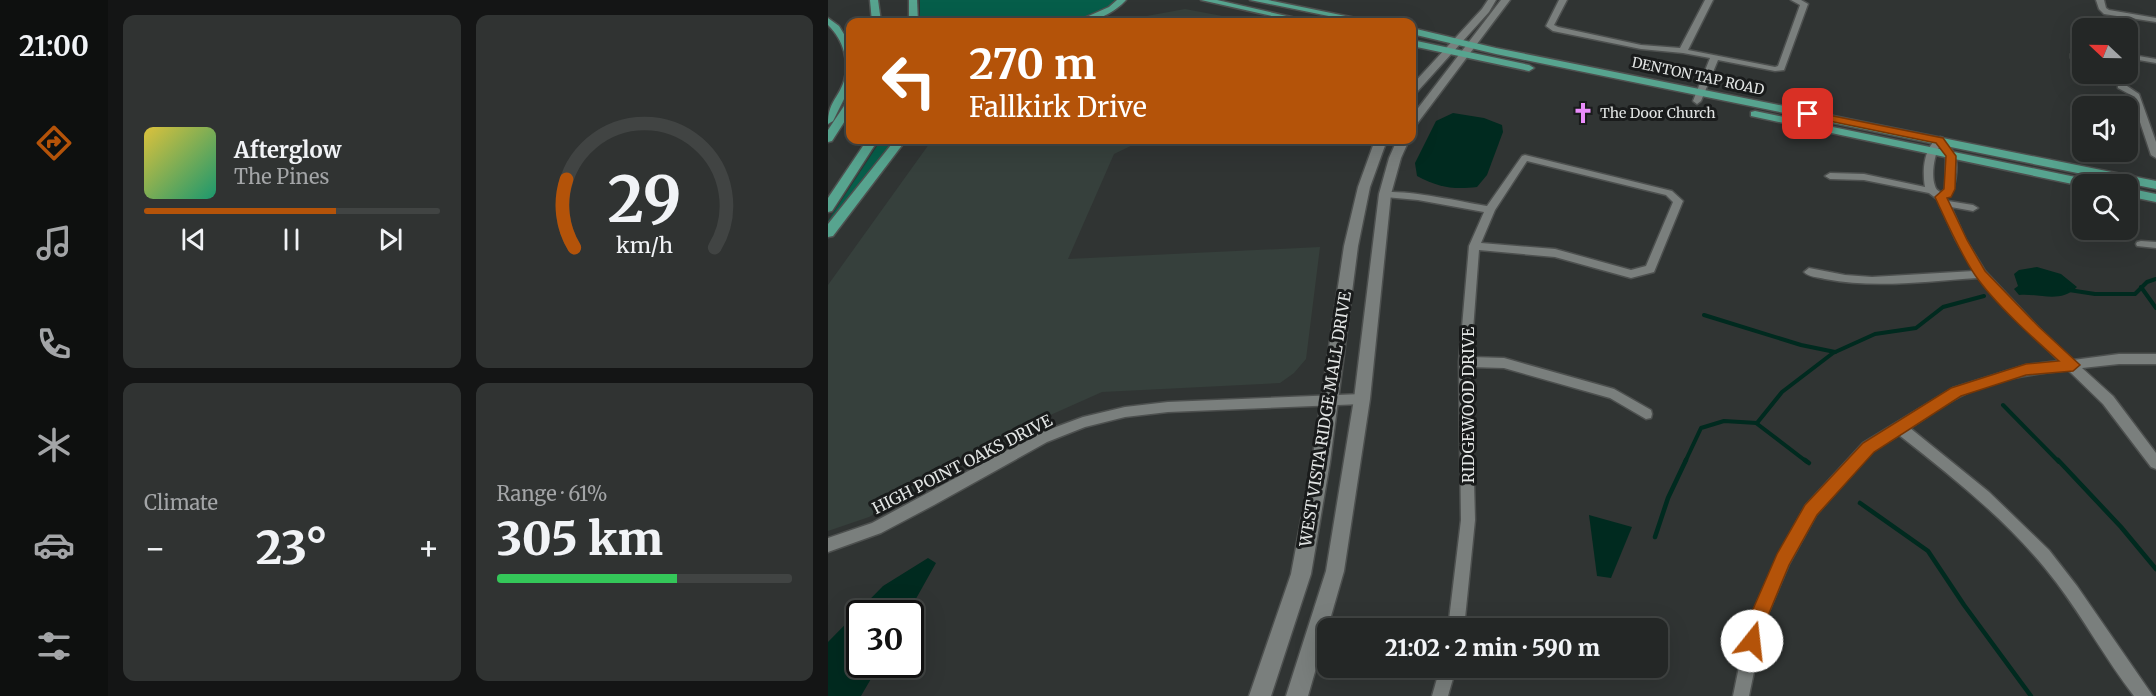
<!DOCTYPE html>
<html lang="en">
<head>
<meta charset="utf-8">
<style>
	:root { --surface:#242726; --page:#303332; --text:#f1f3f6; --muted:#a3a5a7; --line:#414443; --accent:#b45309 }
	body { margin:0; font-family:Merriweather,serif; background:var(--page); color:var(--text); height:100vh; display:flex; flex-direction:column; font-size:22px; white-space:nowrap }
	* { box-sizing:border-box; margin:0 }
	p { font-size:20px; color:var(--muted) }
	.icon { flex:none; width:33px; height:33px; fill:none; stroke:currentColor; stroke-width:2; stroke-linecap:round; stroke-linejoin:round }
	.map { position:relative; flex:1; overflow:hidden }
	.sheet { display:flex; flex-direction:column; gap:15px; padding:15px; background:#141515; width:720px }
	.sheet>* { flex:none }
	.banner { position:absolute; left:18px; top:18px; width:570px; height:126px; border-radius:12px; box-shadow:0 6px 24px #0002,0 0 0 2px var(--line); background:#b45309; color:#fff; overflow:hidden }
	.needle { width:39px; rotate:292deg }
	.fabs { position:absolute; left:1244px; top:18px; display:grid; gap:12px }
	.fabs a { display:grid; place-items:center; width:66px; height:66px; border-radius:12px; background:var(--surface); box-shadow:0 6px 24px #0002,0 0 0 2px var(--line); font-size:30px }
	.speed { position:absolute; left:18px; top:600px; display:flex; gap:12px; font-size:30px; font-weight:700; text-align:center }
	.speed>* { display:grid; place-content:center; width:78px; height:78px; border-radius:50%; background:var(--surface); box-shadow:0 6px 24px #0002,0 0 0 2px var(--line); line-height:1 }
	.speed .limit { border:3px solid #111; border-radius:9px; background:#fff; color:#111 }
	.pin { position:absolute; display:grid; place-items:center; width:51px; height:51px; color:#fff; margin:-26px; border-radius:12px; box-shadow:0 3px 9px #0006 }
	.me { position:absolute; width:66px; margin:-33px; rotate:16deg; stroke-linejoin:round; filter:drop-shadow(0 0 4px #0008) }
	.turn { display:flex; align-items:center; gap:21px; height:126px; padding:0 24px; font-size:27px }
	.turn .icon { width:78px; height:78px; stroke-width:2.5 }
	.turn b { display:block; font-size:42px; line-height:51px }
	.big { font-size:45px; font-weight:800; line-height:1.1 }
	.sheet .tile { flex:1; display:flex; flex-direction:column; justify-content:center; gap:9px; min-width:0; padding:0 21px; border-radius:12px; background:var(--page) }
	.sheet .dial { align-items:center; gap:0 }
	.dial svg { height:156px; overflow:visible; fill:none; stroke:var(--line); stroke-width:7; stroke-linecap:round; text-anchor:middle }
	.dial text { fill:var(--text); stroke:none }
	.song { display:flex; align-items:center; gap:18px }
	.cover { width:72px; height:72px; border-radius:9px; background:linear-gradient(135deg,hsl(50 70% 55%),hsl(160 70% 35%)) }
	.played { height:6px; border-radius:3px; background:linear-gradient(90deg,var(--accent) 65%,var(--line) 65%) }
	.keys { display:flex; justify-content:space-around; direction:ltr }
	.heat { display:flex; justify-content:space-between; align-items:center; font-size:33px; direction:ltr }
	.charge { height:9px; border-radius:4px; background:linear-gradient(90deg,#34c759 61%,var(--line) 0) }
	.sheet .tiles { flex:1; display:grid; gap:15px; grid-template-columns:repeat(2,1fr) }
	.trip { position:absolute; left:489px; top:618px; width:351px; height:60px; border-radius:12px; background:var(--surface); box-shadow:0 6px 24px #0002,0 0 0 2px var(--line); font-weight:800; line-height:60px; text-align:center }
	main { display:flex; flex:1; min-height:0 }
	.menu { display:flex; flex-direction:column; width:108px; justify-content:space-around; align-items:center; background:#0e100f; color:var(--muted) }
	.menu .icon { width:42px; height:42px }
	.menu .active { color:var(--accent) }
	.menu b { font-size:27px; color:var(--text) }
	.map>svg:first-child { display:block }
</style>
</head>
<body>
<main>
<nav class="menu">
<b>21:00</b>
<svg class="icon active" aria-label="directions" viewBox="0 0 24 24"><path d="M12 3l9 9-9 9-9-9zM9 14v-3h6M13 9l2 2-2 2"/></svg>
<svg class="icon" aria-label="music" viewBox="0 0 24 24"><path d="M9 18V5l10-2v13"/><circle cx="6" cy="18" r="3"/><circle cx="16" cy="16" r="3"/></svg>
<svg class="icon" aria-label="phone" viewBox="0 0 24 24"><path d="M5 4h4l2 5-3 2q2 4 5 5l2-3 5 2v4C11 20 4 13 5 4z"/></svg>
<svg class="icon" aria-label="climate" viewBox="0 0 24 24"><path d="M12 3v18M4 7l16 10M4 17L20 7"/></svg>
<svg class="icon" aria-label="car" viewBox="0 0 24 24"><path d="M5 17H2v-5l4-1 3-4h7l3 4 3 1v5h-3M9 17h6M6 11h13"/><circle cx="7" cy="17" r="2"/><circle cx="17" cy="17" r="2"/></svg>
<svg class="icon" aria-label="filters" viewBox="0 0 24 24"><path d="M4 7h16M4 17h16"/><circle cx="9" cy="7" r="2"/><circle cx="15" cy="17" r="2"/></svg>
</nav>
<section class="sheet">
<div class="tiles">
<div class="tile">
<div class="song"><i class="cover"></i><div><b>Afterglow</b><p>The Pines</p></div></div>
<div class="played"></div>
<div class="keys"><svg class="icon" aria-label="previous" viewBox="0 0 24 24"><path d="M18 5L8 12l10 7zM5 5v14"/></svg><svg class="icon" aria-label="pause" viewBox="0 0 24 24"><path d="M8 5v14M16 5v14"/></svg><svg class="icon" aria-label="next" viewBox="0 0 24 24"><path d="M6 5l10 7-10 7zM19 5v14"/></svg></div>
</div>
<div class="tile dial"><svg viewBox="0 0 100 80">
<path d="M14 69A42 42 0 1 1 86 69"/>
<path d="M14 69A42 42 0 0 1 10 34" stroke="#b45309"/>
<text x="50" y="56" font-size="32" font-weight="700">29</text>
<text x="50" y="72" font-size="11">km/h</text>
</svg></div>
<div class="tile"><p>Climate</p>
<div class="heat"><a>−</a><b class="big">23°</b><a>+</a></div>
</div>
<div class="tile"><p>Range · 61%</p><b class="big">305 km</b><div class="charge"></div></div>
</div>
</section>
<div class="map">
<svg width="1328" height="696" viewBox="0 0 1328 696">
	<rect width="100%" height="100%" fill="#303433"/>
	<g fill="#36403c">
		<path d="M 357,9 L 426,22 L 283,22 L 286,22 Z"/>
		<path d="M 104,140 L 312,140 L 311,142 L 286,154 L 240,259 L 492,247 L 478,359 L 466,373 L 452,383 L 274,392 L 191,429 L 41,517 L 0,531 L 0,285 Z"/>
	</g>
	<g fill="#065e4a">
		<path d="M 92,0 L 288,0 L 281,8 L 247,22 L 92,22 Z"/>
		<path d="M 53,140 L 70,140 L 0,231 L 0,221 Z"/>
	</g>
	<g fill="#002a1f">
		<path d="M 625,113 L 656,118 L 674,125 L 675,132 L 659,175 L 649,187 C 625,190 610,187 589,176 L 587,163 L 608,121 Z"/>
		<path d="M 1209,267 L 1233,274 L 1249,287 C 1232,304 1212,293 1191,295 L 1186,289 L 1190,286 L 1186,274 L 1191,270 Z"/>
		<path d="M 761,515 L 804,527 L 783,578 L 769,576 Z"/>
		<path d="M 100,558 L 108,563 L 80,613 L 32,614 L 32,664 L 51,665 L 33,696 L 0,696 L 0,642 L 55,586 Z"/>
	</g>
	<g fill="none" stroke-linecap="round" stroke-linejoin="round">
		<g stroke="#002a1f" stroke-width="4">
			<path d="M 1313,287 L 1328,308"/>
			<path d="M 1241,290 L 1267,294 L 1307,294 L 1319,282 L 1328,279"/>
			<path d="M 876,315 L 973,345 L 1007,352"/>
			<path d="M 1175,405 L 1231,462"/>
			<path d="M 928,423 L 979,462"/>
			<path d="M 857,462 L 873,428 L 896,421 L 929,423 L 954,392 L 1005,353 L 1047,334 L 1088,328 L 1115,307 L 1156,296"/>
		</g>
		<g stroke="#002a1f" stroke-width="4.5">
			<path d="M 977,460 L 981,463"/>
			<path d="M 1230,460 L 1293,527 L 1328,569"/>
			<path d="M 1032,503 L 1100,551 L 1136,605 L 1203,696"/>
			<path d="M 827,537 L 840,498 L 858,460"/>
		</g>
		<defs>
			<g id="street">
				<path d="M 731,0 L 739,0 L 726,25 L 730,27 L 813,45 L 852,48 L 877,0 L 885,0 L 860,50 L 947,67 L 950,66 L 972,5 L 963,0 L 973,0 L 980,4 L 956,70 L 947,71 L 890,60 L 873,101 L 869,104 L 865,101 L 882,58 L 855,53 L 813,49 L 725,31 L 718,26 Z"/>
				<path d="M 1268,0 L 1276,0 L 1278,8 L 1281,10 L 1328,18 L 1328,22 L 1276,14 L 1271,9 Z"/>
				<path d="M 1251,48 L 1254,48 L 1254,54 L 1249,58 L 1243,58 L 1243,54 Z"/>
				<path d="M 1299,54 L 1328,59 L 1328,63 L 1299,58 Z"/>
				<path d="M 1290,84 L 1296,84 L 1311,94 L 1328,142 L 1328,158 L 1323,155 L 1303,95 L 1290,88 Z"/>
				<path d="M 1112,137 L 1115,138 C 1119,143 1124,148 1126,154 C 1131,164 1128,193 1118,198 L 1120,201 L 1145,205 L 1150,208 L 1145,211 L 1123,207 L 1138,240 L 1157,271 L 1210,327 L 1245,360 L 1291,354 L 1328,354 L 1328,364 L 1291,364 L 1254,368 L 1285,396 L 1328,453 L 1328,469 L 1323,467 L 1275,404 L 1240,370 C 1204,374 1166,379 1133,396 C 1115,405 1099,417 1082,428 L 1161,492 L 1221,550 L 1249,586 L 1325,696 L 1306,696 C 1278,660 1256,619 1228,582 C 1185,525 1127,479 1071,435 L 1045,451 L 988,515 L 961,564 L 936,623 L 921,696 L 905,696 L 920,623 L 950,555 L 978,505 L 1035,443 L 1125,388 L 1198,365 L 1231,361 L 1150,278 C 1099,281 1048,289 997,279 C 989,277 981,277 976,272 L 981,268 L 1017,275 L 1044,277 L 1146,271 L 1128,240 L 1109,199 L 1101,193 L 1036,180 L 1002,179 L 997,176 L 1002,173 L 1036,174 L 1097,187 C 1094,170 1096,145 1112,137 ZM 1112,146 L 1118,156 L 1117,189 L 1113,193 C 1110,190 1108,190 1107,186 C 1103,176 1106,154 1112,146 Z"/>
				<path d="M 697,155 L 844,191 L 855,201 L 826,272 L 803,278 L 727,257 L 651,250 L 643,357 L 676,358 L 786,389 L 823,410 L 824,414 L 823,418 L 818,419 L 782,398 L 676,368 L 643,367 L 647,520 L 636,628 L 620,628 L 633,520 L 631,362 L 641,246 L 656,212 L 590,200 L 557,197 L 552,194 C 563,186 641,203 659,206 L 694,156 ZM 699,161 L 838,195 L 845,202 L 818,266 L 803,270 L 727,249 L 653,243 L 667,210 Z"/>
				<path d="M 1313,241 L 1328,242 L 1328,248 L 1309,246 L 1308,244 L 1309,242 Z"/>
				<path d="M 534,394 L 539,395 L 540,399 L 539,403 L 534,404 L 340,412 L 297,417 L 257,427 L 219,442 L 106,505 L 53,533 L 0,552 L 0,538 L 44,523 L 209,434 L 255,417 L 297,407 L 340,402 Z"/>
				<path d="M 612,668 L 628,668 L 620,696 L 604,696 Z"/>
			</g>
			<g id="secondary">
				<path d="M 660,0 L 668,0 L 661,12 L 588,93 L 584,94 L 584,85 L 654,9 Z"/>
				<path d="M 673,0 L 682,0 L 588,125 L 584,126 L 584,116 Z"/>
				<path d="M 547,140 L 559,140 L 542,187 L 530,246 L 502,462 L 483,574 L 443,696 L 421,696 L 463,574 L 484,462 L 516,246 L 530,187 Z"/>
				<path d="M 569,140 L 581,140 L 573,158 L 563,194 L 542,399 L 516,571 L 480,696 L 458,696 L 498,571 L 526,399 L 551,194 L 561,158 Z"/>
			</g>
			<g id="primary">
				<path d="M 42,0 L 50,0 L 53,22 L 44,22 Z"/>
				<path d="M 81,0 L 89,0 L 90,22 L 81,22 Z"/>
				<path d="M 289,0 L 298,0 C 286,13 265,24 247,22 L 281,7 Z"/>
				<path d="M 373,0 L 389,0 L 485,22 L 470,22 Z"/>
				<path d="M 422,0 L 440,0 L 547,22 L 530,22 Z"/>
				<path d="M 0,18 L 11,26 L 22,44 L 22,87 L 5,121 L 0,124 C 0,102 10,99 16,81 C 22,62 15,39 0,25 Z"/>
				<path d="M 584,28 L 668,48 L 1328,181 L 1328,189 L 668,54 L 584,34 Z"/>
				<path d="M 584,40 L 701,65 L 706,68 L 701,71 L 584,46 Z"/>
				<path d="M 22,102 L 22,113 L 4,141 L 0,142 L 0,130 L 18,103 Z"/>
				<path d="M 927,111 L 1262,180 L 1268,184 L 1254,186 L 923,116 L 923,112 Z"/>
				<path d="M 39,140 L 50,140 L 4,211 L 0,212 L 0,198 Z"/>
				<path d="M 67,140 L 78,140 L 5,236 L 0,237 L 0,224 Z"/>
				<path d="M 1299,188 L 1328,194 L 1328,202 L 1299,196 Z"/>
			</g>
		</defs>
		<use href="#street" stroke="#4d504f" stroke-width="3"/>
		<use href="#secondary" stroke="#4d504f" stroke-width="3"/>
		<use href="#primary" stroke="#4d504f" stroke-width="3"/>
		<use href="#street" fill="#7a7f7d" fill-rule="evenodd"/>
		<use href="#secondary" fill="#7a7f7d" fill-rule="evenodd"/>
		<use href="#primary" fill="#57a48f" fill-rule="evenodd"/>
	</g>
	<path fill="#b45309" stroke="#753606" stroke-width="1.5" d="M 980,111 L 1115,138 L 1128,156 L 1127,189 L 1123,197 L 1119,198 L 1139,240 L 1157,271 L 1211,327 L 1252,365 L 1245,371 L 1198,375 L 1133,396 L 1046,452 L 989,515 L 961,565 L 937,623 L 931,648 L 924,651 L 917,648 L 915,641 L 919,623 L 949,554 L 977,505 L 1035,443 L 1123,388 L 1198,364 L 1231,361 C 1205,338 1167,304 1147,275 C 1131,251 1119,223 1107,197 L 1116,189 L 1118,156 L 1108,143 L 977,116 L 975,114 Z"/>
	<defs>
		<symbol id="church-bare" viewBox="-9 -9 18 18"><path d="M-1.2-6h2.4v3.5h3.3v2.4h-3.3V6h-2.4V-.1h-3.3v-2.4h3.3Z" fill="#eb8dfc" stroke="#191b1b" stroke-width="2.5" paint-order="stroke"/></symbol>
	</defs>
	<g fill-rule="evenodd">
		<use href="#church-bare" x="740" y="98" width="30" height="30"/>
	</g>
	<g text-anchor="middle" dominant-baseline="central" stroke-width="6" stroke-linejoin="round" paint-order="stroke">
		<g font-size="14" fill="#e2e5e4" stroke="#191b1b">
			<text transform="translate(870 76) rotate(12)">DENTON TAP ROAD</text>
		</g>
		<g font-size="14" fill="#e2e5e4" stroke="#191b1b" text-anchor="start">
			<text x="772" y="113">The Door Church</text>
		</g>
		<g font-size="16" fill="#e2e5e4" stroke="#191b1b">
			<text transform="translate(640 405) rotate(-90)">RIDGEWOOD DRIVE</text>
			<text transform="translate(497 419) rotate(-81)">WEST VISTA RIDGE MALL DRIVE</text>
			<text transform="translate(134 464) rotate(-27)">HIGH POINT OAKS DRIVE</text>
		</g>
	</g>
</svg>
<div class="fabs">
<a><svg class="needle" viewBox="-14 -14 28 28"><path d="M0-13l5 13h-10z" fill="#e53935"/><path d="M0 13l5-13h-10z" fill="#a3a5a7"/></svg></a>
<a><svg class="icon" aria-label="sound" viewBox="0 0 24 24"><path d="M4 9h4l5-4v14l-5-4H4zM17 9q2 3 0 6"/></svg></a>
<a><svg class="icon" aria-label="search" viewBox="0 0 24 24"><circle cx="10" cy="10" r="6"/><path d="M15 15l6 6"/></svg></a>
</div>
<div class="speed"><div class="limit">30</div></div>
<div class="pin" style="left:980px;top:114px;background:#d93025"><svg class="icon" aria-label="arrive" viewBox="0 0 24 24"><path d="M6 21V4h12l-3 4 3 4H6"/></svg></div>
<svg class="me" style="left:924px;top:641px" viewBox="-20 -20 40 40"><circle r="19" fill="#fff"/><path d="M0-13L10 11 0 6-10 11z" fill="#b45309"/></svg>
<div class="trip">21:02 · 2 min · 590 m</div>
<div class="banner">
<div class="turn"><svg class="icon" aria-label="left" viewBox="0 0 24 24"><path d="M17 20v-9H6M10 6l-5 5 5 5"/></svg><div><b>270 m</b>Fallkirk Drive</div></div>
</div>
</div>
</main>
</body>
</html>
